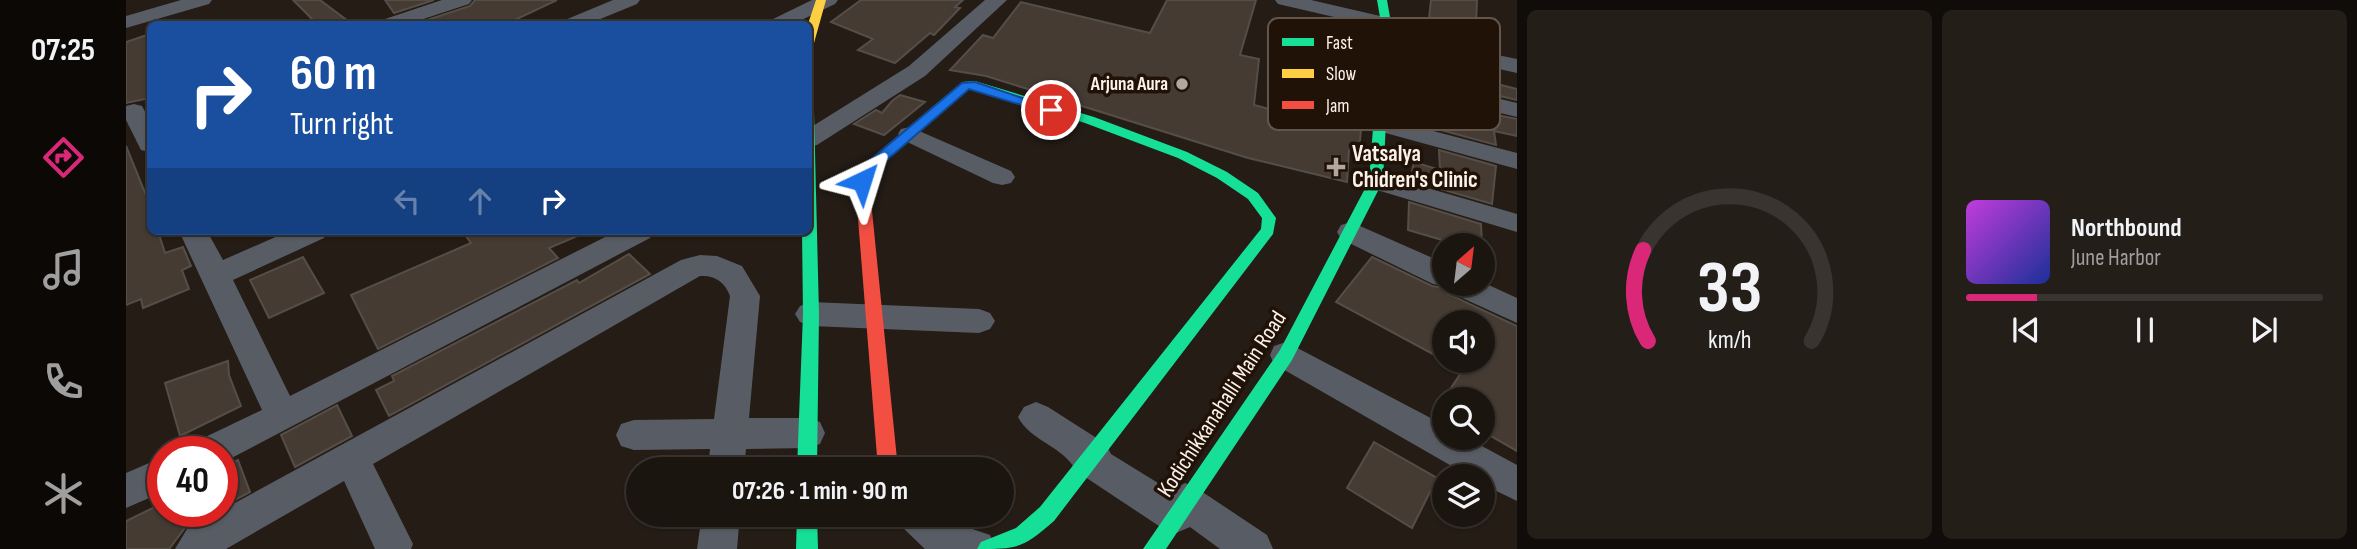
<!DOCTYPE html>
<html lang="en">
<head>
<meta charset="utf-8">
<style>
	:root { --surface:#1b1510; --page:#241e19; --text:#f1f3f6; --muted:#a09f9f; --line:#393430; --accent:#db2777 }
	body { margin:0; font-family:"Sofia Sans Condensed",sans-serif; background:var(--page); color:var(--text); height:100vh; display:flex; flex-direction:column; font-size:26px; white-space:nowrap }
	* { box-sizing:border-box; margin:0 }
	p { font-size:23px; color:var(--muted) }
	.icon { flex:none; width:38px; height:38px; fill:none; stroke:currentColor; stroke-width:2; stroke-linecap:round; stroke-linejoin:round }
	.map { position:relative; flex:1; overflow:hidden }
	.sheet { display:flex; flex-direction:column; gap:10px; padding:10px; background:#0f0c09; width:840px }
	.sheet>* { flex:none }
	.top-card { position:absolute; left:21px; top:21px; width:665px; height:214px; border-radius:10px; box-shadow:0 2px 5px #0004,0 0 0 2px var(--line); background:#1a4fa0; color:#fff; overflow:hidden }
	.needle { width:46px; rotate:28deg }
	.tools { position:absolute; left:1306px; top:233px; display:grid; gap:14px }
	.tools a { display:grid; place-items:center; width:63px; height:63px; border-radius:50%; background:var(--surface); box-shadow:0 2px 5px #0004,0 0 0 2px var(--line); font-size:35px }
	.speed { position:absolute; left:21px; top:436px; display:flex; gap:14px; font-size:35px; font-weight:700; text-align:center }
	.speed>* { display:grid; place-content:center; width:91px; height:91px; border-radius:50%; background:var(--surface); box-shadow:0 2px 5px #0004,0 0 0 2px var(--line); line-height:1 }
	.speed .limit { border:10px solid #d22; background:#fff; color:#111 }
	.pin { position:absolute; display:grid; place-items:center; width:60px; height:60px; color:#fff; margin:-30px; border:4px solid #fff; border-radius:50%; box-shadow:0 2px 7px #0007 }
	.me { position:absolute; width:77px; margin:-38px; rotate:41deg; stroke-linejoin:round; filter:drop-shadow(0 0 5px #0008) }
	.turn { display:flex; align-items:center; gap:24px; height:147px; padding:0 28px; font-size:32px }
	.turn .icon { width:91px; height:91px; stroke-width:2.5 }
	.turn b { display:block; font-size:49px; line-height:60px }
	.lanes { display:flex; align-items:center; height:66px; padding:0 28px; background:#0003; justify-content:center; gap:35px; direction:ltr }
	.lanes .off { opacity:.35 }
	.sheet .tile { flex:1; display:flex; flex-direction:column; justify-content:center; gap:10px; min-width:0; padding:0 24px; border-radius:10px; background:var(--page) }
	.sheet .dial { align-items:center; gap:0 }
	.dial svg { height:182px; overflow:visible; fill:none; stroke:var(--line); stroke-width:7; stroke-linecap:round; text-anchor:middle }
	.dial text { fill:var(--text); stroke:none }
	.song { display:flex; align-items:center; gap:21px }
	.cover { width:84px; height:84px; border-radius:10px; background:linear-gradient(135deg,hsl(290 70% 55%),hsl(230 70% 35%)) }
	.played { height:7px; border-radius:4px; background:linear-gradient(90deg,var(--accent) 20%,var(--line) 20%) }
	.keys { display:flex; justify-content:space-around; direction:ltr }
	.sheet .tiles { flex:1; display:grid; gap:10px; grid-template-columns:repeat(2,1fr) }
	.trip { position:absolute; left:500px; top:457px; width:388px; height:70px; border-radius:35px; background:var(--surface); box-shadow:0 2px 5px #0004,0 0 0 2px var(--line); font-weight:700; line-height:70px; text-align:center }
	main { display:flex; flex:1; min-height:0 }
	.tab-bar { display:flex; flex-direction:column; width:126px; justify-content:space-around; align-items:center; background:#0b0806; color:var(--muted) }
	.tab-bar .icon { width:49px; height:49px }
	.tab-bar .current { color:var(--accent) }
	.tab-bar b { font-size:32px; color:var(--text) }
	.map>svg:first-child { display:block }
</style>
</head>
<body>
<main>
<nav class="tab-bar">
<b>07:25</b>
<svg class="icon current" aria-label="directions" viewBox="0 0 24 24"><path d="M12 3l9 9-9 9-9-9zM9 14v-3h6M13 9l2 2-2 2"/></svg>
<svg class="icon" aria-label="music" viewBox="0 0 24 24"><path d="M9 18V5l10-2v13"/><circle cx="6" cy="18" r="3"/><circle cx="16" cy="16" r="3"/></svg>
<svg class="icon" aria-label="phone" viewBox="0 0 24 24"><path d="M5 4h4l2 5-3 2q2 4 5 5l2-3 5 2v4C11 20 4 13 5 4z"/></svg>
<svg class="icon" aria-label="climate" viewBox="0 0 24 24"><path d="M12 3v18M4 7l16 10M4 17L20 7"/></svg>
</nav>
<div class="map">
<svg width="1391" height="549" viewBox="0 0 1391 549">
	<rect width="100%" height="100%" fill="#241c15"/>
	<g fill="#453b33" stroke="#554e48" stroke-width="2">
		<path d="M 167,0 L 194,0 L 226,24 L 191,24 Z"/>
		<path d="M 259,0 L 308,0 L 268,13 Z"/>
		<path d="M 349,0 L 431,0 L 380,24 L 289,24 L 344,6 Z"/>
		<path d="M 735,0 L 837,0 L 829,7 L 834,8 L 808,35 L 804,33 L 769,63 L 732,50 L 747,39 L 705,22 Z"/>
		<path d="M 1041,0 L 1130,0 L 1114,55 L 1133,59 L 1128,105 L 1170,116 L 1180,71 L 1239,85 L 1233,152 L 1223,150 L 1221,182 L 1122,158 L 860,76 L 824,70 L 857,35 L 867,38 L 895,2 L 1024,33 Z"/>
		<path d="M 1305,0 L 1351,0 L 1349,48 L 1301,38 Z"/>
		<path d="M 24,34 L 24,98 L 0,103 L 0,42 Z"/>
		<path d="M 1367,83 L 1391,89 L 1391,100 L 1365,94 Z"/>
		<path d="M 774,95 L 799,102 L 758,135 L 728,124 L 750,110 L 756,113 L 766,101 Z"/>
		<path d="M 1309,103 L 1391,119 L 1391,136 L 1368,131 L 1370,145 L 1311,129 Z"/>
		<path d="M 0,146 L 24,205 L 24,231 L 32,231 L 39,253 L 57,247 L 65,266 L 56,270 L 63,289 L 17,308 L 15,299 L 0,305 Z"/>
		<path d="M 1313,150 L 1370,166 L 1366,204 L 1284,180 L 1288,162 L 1314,170 Z"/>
		<path d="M 1283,202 L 1355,224 L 1356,245 L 1333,245 L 1282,230 Z"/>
		<path d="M 336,231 L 463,231 L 423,248 L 432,258 L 252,349 L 225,295 L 345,243 Z"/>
		<path d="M 503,254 L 524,274 L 263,416 L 250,390 L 268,381 L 266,376 L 451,280 L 453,283 Z"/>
		<path d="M 177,257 L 198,293 L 143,318 L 124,280 Z"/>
		<path d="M 1246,257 L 1306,286 L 1318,288 L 1322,294 L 1391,326 L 1391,451 L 1356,431 L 1356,399 L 1318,399 L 1318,410 L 1312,407 L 1337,370 L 1319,360 L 1356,360 L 1356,322 L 1318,322 L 1318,360 L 1210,302 Z"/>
		<path d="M 102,361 L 103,375 L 115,406 L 54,436 L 39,383 Z"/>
		<path d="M 211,405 L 226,436 L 169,467 L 155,435 Z"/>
		<path d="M 1248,442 L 1311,478 L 1286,528 L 1221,488 Z"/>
		<path d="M 112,460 L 124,492 L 96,507 L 96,468 Z"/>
		<path d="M 37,503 L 37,511 L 72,511 L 74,519 L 59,528 L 43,549 L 0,549 L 0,521 Z"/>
	</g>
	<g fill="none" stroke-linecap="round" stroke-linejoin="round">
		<g fill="#585d65" fill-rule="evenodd">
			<path d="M 55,0 L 86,0 L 83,4 L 0,28 L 0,16 Z"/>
			<path d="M 316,0 L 346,0 L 343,4 L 282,24 L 253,24 L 256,20 Z"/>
			<path d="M 487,0 L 514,0 L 511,4 L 462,24 L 436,24 L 439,20 Z"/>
			<path d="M 686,0 L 712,0 L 709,4 L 667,24 L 642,24 L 645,20 Z"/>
			<path d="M 859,0 L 881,0 L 799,76 L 691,145 L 682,147 L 682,129 L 783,66 Z"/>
			<path d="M 1149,0 L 1185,0 L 1267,19 L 1270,23 L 1267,27 L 1260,29 L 1152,4 Z"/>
			<path d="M 1259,32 L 1391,59 L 1391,73 L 1252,42 L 1248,38 L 1252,34 Z"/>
			<path d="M 1257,71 L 1391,103 L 1391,117 L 1249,83 L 1246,78 L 1249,73 Z"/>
			<path d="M 8,104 L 16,106 L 24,121 L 24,152 L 15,150 L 0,120 L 0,106 Z"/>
			<path d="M 1254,117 L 1391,153 L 1391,169 L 1245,129 L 1242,124 L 1245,119 Z"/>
			<path d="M 784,127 L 885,171 L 889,177 L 885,183 L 876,185 L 867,183 L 775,139 L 772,134 L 775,129 Z"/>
			<path d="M 1250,173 L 1391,214 L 1391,232 L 1241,187 L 1237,181 L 1241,175 Z"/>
			<path d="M 1225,222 L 1318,263 L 1318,284 L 1356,282 L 1391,298 L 1391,323 L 1323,292 L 1320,286 L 1307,284 L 1215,239 L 1211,232 L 1215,225 Z"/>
			<path d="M 53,231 L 81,231 L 97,260 L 163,231 L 202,231 L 198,238 L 107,280 L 164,396 L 491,231 L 528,231 L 524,238 L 96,463 L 96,452 L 66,452 L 71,441 L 136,410 Z"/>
			<path d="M 574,255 L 591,256 L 616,266 L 634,296 L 623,418 L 681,418 L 694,422 L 699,433 L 694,444 L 681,448 L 620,449 L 618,469 L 582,469 L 584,449 L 508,450 L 495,446 L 490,435 L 495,424 L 508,420 L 588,419 L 604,296 C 599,282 589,275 574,276 L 247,464 L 287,544 L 285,549 L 249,549 L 218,481 L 100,549 L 49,549 L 61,529 L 555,260 Z"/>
			<path d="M 685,302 L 853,309 L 864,313 L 869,321 L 864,329 L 853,333 L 685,326 L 674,322 L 669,314 L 674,306 Z"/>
			<path d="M 1160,342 L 1318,425 L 1318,438 L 1341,438 L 1391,465 L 1391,501 L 1356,484 L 1356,476 L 1343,476 L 1148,364 L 1144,355 L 1148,346 Z"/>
			<path d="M 910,402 L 922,407 L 980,444 L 985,454 L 1045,491 L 1059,483 L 1072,489 L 1141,535 L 1147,549 L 1094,549 L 1064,527 L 1050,533 L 1036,528 L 950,471 C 938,446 905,442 892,417 L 898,407 Z"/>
			<path d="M 37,457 L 37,492 L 0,508 L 0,473 Z"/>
			<path d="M 576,514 L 614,514 L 611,549 L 571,549 Z"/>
			<path d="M 771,514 L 818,514 L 826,522 L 864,535 L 870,549 L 799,549 L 776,527 Z"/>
		</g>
		<g fill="#16e098" fill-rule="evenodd">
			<path d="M 1251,0 L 1261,0 L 1265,23 L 1257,181 L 1166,360 L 1040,549 L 1017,549 L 1154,350 L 1243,181 L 1255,23 Z"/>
			<path d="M 849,81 L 968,117 L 1061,152 L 1101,172 L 1132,193 L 1150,218 L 1147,234 L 928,521 C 897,548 893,549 851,549 L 855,542 L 890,528 L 914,507 L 1135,229 L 1136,218 L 1122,199 L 1091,178 L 1052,158 L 959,123 L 848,89 L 843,89 L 822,104 L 816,100 L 836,82 Z"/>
			<path d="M 682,107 L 688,111 L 693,314 L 691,469 L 671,469 L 677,314 L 676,231 L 682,231 Z"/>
			<path d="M 671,514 L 691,514 L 692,549 L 670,549 Z"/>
		</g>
		<path fill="#ffcf43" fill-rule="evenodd" d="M 690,0 L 700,0 L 688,43 L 682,46 L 682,24 Z"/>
		<path fill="#f24e42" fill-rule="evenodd" d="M 822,96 L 828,100 L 826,103 L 748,171 L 743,181 L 772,469 L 752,469 L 729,181 L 737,166 Z"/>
	</g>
	<path fill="#1a73e8" stroke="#114b97" stroke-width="2" d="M 849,82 L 932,110 L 925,114 L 843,89 L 748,171 L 741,184 L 731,184 L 729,181 L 737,166 L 836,83 Z"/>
	<g fill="#b1a79f" stroke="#201207" stroke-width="2.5">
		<circle cx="1056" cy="84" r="7"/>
		<path d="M1206.5 156.5h7v7h7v7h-7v7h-7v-7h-7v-7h7z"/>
	</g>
	<g text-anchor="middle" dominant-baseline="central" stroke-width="7" stroke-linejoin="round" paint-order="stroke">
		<g font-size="19" font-weight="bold" fill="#fdf2ea" stroke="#201207" text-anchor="end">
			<text x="1042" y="84">Arjuna Aura</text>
		</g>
		<g font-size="23" font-weight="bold" fill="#fdf2ea" stroke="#201207" text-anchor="start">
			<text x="1226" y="154">Vatsalya<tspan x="1226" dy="26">Chidren's Clinic</tspan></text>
		</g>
		<g font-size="23" fill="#fdf2ea" stroke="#201207">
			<text transform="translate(1096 404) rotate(-57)">Kodichikkanahalli Main Road</text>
		</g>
	</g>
	<rect x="1142" y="18" width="232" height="112" rx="10" fill="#201207" stroke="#62554b" stroke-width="2"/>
	<rect x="1156" y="38" width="32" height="8" fill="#16e098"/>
	<rect x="1156" y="69" width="32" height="9" fill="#ffcf43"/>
	<rect x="1156" y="101" width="32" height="8" fill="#f24e42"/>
	<g font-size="19" fill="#fdf2ea">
		<text x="1200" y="49">Fast</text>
		<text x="1200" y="80">Slow</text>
		<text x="1200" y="112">Jam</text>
	</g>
</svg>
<div class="tools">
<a><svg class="needle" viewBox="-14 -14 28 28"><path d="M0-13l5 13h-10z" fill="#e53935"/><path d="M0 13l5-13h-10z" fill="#a09f9f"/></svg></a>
<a><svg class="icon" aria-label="sound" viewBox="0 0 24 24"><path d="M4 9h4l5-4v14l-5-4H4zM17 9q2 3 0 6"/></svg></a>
<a><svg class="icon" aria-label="search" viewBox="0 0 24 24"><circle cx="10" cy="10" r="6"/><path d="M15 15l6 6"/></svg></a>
<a><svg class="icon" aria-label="layers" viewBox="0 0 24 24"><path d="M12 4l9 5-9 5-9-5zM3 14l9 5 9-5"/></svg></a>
</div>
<div class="speed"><div class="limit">40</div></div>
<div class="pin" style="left:925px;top:110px;background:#d93025"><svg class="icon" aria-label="arrive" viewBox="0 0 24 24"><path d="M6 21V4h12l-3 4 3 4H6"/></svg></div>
<svg class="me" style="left:736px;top:181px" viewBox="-20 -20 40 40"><path d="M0-17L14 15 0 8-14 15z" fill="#1a73e8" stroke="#fff" stroke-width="4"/></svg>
<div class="trip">07:26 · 1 min · 90 m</div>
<div class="top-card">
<div class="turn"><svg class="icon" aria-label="right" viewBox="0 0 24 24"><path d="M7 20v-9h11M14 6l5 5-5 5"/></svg><div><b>60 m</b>Turn right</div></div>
<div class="lanes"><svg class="icon off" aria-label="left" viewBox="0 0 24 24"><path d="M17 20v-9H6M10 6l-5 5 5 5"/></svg><svg class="icon off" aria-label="ahead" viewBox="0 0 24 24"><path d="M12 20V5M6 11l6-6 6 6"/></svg><svg class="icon" aria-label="right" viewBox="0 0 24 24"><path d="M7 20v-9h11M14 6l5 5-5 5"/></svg></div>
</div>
</div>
<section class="sheet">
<div class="tiles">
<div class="tile dial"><svg viewBox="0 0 100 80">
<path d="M14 69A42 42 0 1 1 86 69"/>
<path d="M14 69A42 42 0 0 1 12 29" stroke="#db2777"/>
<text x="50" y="56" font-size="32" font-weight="700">33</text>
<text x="50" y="72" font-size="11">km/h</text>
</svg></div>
<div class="tile">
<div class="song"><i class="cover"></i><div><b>Northbound</b><p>June Harbor</p></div></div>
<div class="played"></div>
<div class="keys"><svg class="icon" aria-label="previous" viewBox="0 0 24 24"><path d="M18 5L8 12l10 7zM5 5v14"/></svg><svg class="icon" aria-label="pause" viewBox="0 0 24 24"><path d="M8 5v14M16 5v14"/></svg><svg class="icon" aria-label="next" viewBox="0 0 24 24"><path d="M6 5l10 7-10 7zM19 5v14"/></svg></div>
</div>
</div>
</section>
</main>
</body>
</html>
